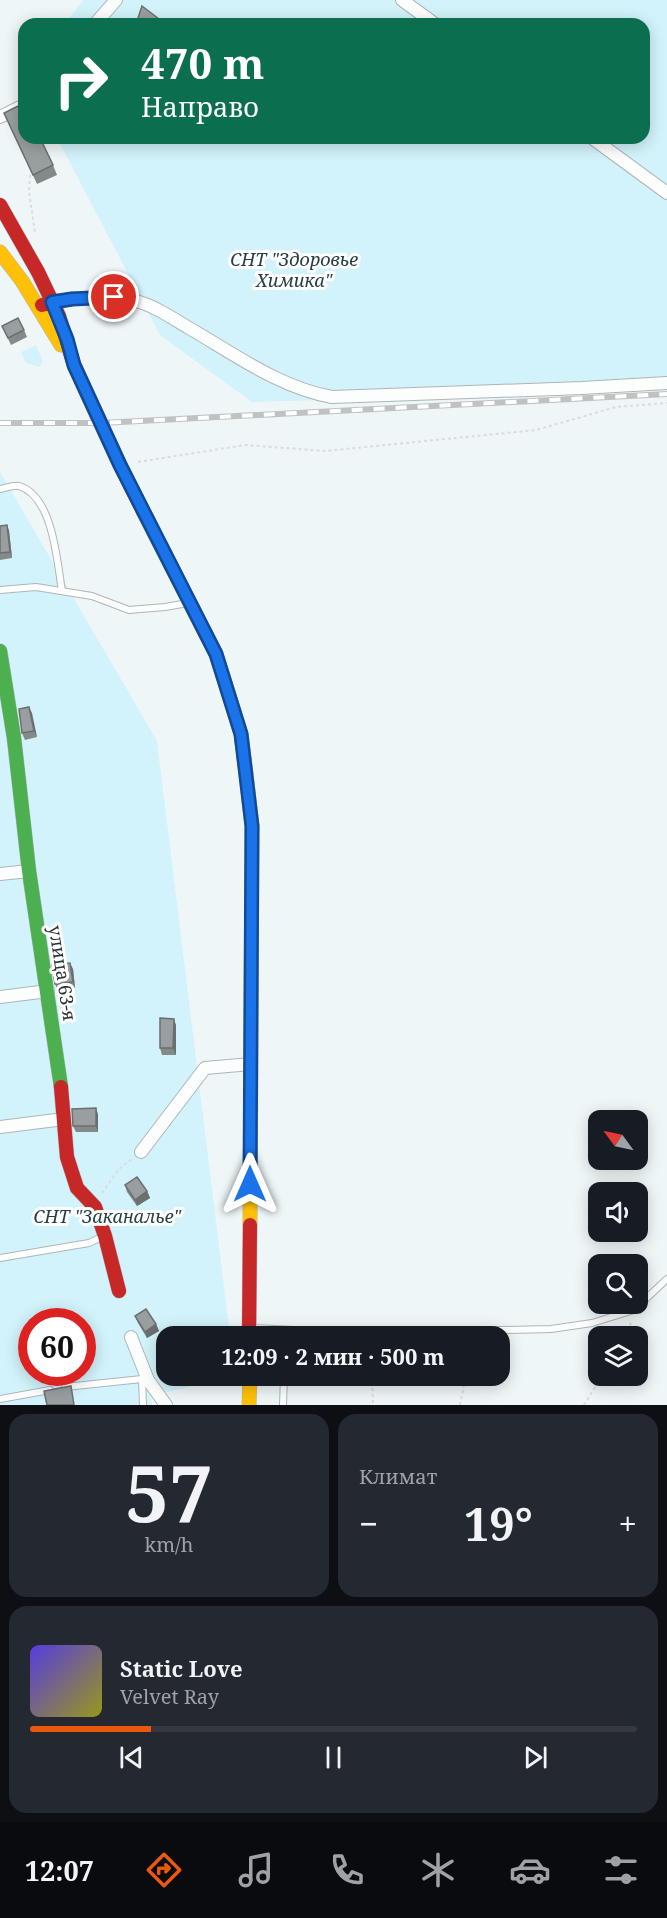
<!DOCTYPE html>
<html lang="ru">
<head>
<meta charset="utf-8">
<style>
	:root { --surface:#171b24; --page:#242831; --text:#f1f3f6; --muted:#9ea1a6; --line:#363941; --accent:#ea580c }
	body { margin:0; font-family:"Noto Serif",serif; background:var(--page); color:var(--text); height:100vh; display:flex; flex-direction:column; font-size:22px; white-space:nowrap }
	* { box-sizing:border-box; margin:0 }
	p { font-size:20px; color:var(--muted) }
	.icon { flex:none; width:33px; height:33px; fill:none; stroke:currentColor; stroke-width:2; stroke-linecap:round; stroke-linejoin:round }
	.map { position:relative; height:1405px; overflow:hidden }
	.drawer { display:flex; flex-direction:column; gap:9px; padding:9px; background:#0d0f14; flex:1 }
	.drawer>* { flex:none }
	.top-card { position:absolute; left:18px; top:18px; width:632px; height:126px; border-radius:18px; box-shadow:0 3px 15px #0003; background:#0b6e4f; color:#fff; overflow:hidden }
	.needle { width:39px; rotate:303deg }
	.buttons { position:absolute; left:588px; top:1110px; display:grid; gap:12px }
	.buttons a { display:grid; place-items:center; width:60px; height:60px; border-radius:12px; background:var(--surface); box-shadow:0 3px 15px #0003; font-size:30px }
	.speed { position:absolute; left:18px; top:1308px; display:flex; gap:12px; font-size:30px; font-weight:700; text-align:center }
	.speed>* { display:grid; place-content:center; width:78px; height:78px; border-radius:50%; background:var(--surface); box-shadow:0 3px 15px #0003; line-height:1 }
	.speed .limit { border:9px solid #d22; background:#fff; color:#111 }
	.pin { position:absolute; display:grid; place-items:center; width:51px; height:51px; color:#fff; margin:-26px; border:3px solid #fff; border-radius:50%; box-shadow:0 2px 6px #0007 }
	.me { position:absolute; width:66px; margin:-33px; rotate:0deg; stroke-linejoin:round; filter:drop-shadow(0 0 4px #0008) }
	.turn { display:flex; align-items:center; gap:21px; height:126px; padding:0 24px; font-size:27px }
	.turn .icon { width:78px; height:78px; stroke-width:2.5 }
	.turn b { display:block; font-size:42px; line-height:51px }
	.big { font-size:45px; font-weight:700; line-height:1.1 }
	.drawer .widget { flex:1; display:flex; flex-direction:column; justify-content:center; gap:9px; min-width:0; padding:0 21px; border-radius:18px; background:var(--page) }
	.drawer .dial { align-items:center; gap:0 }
	.dial b { font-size:78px; line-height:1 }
	.song { display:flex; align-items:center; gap:18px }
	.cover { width:72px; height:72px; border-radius:9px; background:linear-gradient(135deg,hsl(250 70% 55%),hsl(60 70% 35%)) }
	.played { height:6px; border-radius:3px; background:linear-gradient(90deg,var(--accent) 20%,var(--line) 20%) }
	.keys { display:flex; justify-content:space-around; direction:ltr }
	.heat { display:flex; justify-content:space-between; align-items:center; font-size:33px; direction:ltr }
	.drawer .tiles { flex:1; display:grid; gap:9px; grid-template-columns:1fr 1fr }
	.widget:last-child { grid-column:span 2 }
	.trip { position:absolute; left:156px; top:1326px; width:354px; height:60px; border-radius:18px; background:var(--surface); box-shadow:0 3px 15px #0003; font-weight:700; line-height:60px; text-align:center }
	.menu { display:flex; height:96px; justify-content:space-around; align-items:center; background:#090b0e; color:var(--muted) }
	.menu .icon { width:42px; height:42px }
	.menu .current { color:var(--accent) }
	.menu b { font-size:27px; color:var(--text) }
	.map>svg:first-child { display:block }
</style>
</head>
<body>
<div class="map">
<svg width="667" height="1405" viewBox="0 0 667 1405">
	<rect width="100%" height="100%" fill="#eef6f8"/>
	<g fill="#d2f3fb" fill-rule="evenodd">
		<path d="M 83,0 L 667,0 L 667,390 L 252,402 L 160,335 L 57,138 L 644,138 L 644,24 L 65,24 Z"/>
		<path d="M 36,345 L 43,362 L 40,367 L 26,363 L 21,352 Z"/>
		<path d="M 0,472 L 157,741 L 230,1336 L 166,1336 L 166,1376 L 234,1376 L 151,1396 L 152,1405 L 0,1405 ZM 32,1322 L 82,1322 L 82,1372 L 32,1372 Z"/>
	</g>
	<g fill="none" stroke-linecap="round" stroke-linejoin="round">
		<defs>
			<g id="lane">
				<path d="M 0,489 C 6,488 13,485 19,486 C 53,496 57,561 62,591"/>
				<path d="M 0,590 L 36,587 L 92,596 L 129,610 L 165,607 L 188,603"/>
				<path d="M 0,1258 L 89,1243 L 104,1236"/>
				<path d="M 253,1328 L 356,1333 L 551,1329 L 592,1323 L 634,1310 L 667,1279"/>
				<path d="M 142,1379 L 143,1405"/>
				<path d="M 65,1387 L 142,1379 L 148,1380"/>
				<path d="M 0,1399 L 50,1390"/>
				<path d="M 283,1405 L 284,1376"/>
			</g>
			<g id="street">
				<path d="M 402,0 L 435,24"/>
				<path d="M 95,24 L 116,0"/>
				<path d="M 0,117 L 24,105"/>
				<path d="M 592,138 L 667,193"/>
				<path d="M 72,299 C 94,297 115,296 136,301 C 155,306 172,318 189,328 C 234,354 280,388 332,397 L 582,388 L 667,383"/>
				<path d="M 0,874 L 29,871"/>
				<path d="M 0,997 L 48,991"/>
				<path d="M 0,1127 L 64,1119"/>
				<path d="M 141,1152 L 205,1068 L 251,1064"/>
				<path d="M 131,1337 L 148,1380 L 166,1405"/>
			</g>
			<g id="fast">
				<path d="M 143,511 L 216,654 L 241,734 L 246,773"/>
				<path d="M 0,651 L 14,738 L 29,871 L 61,1087"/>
			</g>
			<g id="slow">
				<path d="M 0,252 L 22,281 L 61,345"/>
				<path d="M 246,773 L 252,826 L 250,1225"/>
				<path d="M 249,1405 L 250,1376"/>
			</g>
			<g id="jam">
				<path d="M 0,205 L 38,272 L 59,316 L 74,365 L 120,465 L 143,511"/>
				<path d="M 42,305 L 72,299"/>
				<path d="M 61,1087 L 67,1157 L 77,1188 L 95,1207 L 105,1236 L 119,1291"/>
				<path d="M 249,1336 L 250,1225"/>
			</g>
		</defs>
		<use href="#lane" stroke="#afb5b6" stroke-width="8"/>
		<use href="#street" stroke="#afb5b6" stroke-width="14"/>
		<use href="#fast" stroke="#afb5b6" stroke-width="15"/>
		<use href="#slow" stroke="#afb5b6" stroke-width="15"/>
		<use href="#jam" stroke="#afb5b6" stroke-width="15"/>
		<g stroke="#dadcdd" stroke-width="2" stroke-dasharray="3 3" stroke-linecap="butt">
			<path d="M 30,175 L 29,192 L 35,232"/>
			<path d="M 138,462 L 245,445 L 325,451 L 536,430 L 616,407 L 667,403"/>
			<path d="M 102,1193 L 119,1169 L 132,1159"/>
			<path d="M 624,1336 L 632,1321"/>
			<path d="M 372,1376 L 373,1405"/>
			<path d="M 460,1405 L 466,1376"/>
			<path d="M 584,1405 L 602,1376"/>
		</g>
		<use href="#lane" stroke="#fcfefe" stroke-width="6"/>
		<use href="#street" stroke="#fcfefe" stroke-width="12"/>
		<use href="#fast" stroke="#4caf50" stroke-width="14"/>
		<use href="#slow" stroke="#ffc107" stroke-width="14"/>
		<use href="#jam" stroke="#c62828" stroke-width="14"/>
		<defs>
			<path id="rail" d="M 0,423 L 101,423 L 667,394"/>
		</defs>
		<use href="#rail" stroke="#bfc1c2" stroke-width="6"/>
		<use href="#rail" stroke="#fff" stroke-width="4" stroke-dasharray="11" stroke-linecap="butt"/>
	</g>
	<g fill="#84898a">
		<path d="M 4,113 L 53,165 L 57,175 L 37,184 L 8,122 Z"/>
		<path d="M 2,326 L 24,330 L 27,337 L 11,345 Z"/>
		<path d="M 7,525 L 9,531 L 12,558 L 0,560 L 0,526 Z"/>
		<path d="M 29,707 L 37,737 L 25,740 L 22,733 Z"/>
		<path d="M 73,969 L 75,988 L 58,991 L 55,984 Z"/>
		<path d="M 176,1025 L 176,1055 L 162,1055 L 160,1048 Z"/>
		<path d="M 96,1108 L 98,1115 L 98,1132 L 76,1132 L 73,1126 Z"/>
		<path d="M 125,1185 L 147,1191 L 150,1198 L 137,1206 L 127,1192 Z"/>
		<path d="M 135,1316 L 156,1324 L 159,1331 L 147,1338 L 138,1323 Z"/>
	</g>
	<g fill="#6b6f70">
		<path d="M 7,525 L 9,531 L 12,558 L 10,552 Z"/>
		<path d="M 29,707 L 32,713 L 37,737 L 34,731 Z"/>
		<path d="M 70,963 L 73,969 L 75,988 L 73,982 Z"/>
		<path d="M 174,1019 L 176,1025 L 176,1055 L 173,1048 Z"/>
		<path d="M 96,1108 L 98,1115 L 98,1132 L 96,1126 Z"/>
		<path d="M 147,1191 L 150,1198 L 137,1206 L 135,1200 Z"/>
		<path d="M 156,1324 L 159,1331 L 147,1338 L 145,1332 Z"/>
	</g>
	<g fill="#999fa0" stroke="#6b6f70" stroke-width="1.5">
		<path d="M 142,6 L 163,22 L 161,24 L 136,24 Z"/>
		<path d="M 24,103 L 24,138 L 40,138 L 53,165 L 33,175 L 4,113 Z"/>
		<path d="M 18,318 L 24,330 L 8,338 L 2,326 Z"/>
		<path d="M 7,525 L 10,552 L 0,553 L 0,526 Z"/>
		<path d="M 29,707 L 34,731 L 22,733 L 19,709 Z"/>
		<path d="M 70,963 L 73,982 L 55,984 L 52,965 Z"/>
		<path d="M 160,1018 L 174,1019 L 173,1048 L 160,1048 Z"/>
		<path d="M 96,1108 L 96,1126 L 73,1126 L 72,1109 Z"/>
		<path d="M 137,1177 L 147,1191 L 135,1200 L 125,1185 Z"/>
		<path d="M 146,1309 L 156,1324 L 145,1332 L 135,1316 Z"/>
		<path d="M 71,1386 L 74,1405 L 47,1405 L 44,1391 Z"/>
	</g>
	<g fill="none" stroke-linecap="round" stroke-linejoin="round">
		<defs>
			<path id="route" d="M 114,297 L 72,299 L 52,302 L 67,339 L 74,365 L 120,465 L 216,654 L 241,734 L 252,826 L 250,1184"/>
		</defs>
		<use href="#route" stroke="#114b97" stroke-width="15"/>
		<use href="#route" stroke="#1a73e8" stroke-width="10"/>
	</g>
	<g text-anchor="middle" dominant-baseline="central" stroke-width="6" stroke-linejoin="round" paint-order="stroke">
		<g font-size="18" font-style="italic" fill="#263f44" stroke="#fff">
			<text x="294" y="259">СНТ "Здоровье<tspan x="294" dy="21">Химика"</tspan></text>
			<text x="107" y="1216">СНТ "Заканалье"</text>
		</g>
		<g font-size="18" fill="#2c3132" stroke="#fff">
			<text transform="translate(63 973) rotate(81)">улица 63-я</text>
		</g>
	</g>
</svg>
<div class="buttons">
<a><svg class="needle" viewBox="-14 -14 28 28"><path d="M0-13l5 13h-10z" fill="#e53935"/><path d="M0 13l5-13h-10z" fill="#9ea1a6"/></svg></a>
<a><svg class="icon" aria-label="sound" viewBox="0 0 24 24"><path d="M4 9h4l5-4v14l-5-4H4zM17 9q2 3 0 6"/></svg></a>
<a><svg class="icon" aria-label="search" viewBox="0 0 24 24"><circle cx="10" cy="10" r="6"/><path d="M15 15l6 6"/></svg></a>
<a><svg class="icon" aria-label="layers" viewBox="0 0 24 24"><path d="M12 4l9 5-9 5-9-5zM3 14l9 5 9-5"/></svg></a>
</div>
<div class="speed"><div class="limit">60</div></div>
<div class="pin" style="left:114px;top:297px;background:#d93025"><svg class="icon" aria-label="arrive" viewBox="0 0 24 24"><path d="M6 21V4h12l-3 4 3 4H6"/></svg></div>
<svg class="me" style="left:250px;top:1184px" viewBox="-20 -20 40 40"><path d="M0-17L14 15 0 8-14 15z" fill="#1a73e8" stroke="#fff" stroke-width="4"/></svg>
<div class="trip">12:09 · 2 мин · 500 m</div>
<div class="top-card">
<div class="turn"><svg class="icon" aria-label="right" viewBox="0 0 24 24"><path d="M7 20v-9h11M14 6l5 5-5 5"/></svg><div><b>470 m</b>Направо</div></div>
</div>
</div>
<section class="drawer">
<div class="tiles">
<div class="widget dial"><b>57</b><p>km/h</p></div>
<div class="widget"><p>Климат</p>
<div class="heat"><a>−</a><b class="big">19°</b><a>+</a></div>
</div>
<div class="widget">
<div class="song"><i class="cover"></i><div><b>Static Love</b><p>Velvet Ray</p></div></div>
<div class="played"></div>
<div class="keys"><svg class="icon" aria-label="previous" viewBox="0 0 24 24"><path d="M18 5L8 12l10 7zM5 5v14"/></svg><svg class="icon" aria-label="pause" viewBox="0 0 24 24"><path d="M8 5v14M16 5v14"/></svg><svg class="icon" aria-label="next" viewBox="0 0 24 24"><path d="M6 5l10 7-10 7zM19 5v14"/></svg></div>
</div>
</div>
</section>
<nav class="menu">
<b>12:07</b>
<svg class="icon current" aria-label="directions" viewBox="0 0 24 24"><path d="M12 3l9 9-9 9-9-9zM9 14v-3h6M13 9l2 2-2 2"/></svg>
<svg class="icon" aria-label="music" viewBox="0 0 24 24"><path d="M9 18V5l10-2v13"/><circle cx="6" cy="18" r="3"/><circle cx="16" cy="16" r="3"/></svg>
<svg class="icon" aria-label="phone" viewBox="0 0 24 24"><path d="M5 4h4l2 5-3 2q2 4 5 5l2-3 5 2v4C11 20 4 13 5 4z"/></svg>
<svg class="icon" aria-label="climate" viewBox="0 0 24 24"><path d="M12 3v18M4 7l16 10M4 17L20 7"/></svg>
<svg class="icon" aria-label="car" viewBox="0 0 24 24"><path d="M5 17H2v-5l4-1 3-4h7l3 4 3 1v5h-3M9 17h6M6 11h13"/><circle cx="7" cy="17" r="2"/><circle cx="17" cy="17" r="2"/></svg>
<svg class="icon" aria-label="filters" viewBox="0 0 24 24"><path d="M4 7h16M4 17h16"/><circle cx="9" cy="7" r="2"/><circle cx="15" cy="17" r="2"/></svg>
</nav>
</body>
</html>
